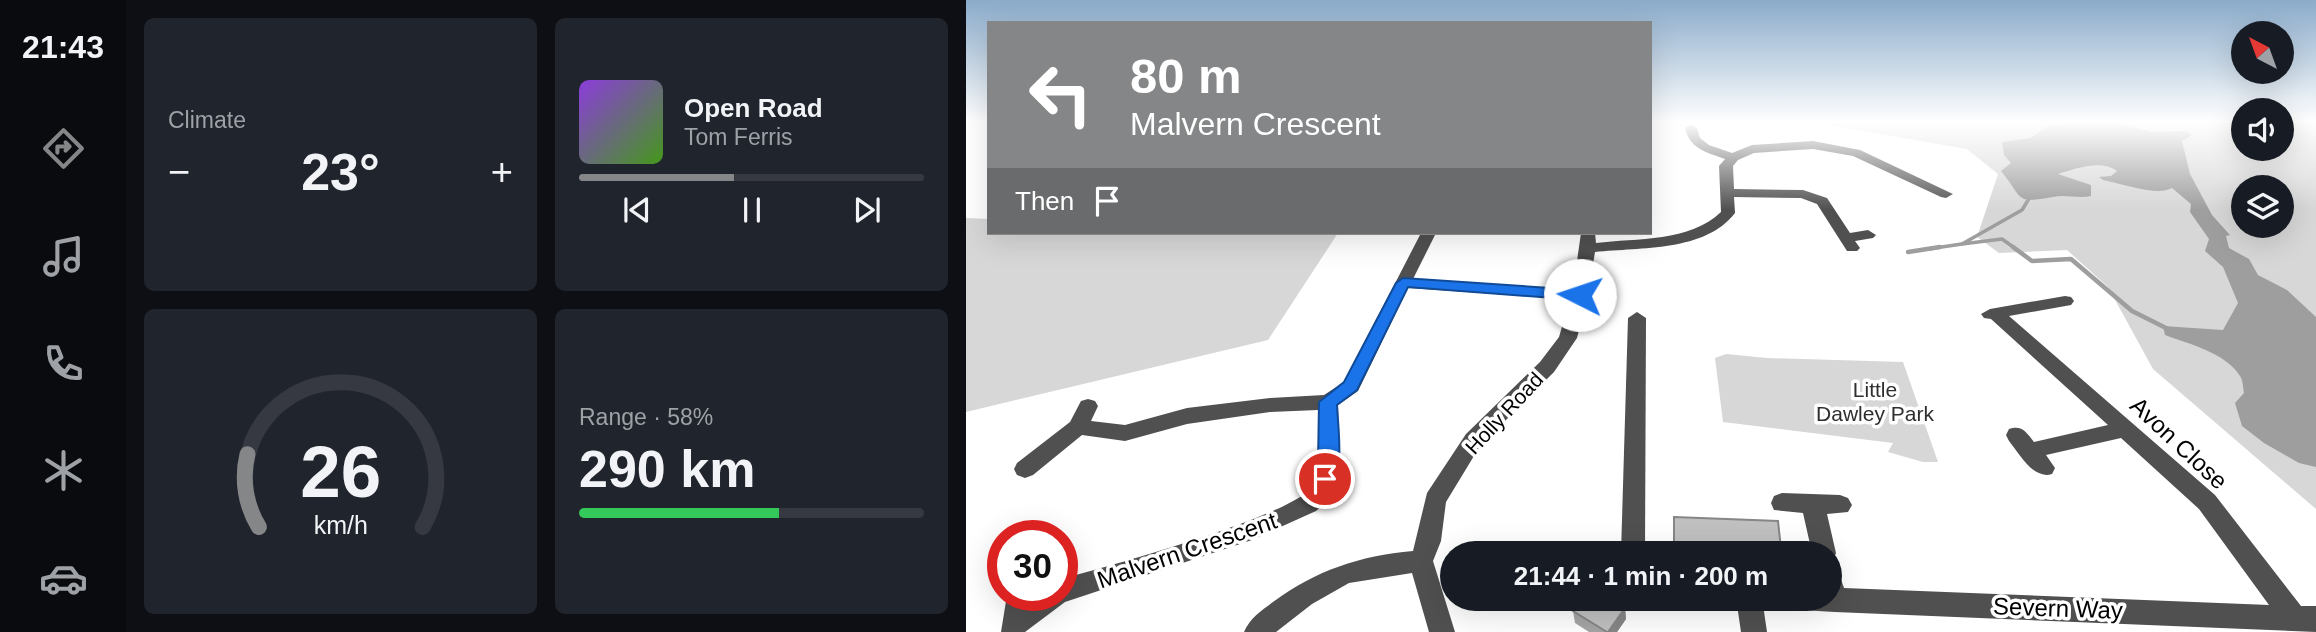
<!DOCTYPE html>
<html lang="en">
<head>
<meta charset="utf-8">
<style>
	:root { --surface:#171b24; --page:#20242c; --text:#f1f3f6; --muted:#9ea1a6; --line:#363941; --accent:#858687 }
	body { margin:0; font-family:Helvetica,sans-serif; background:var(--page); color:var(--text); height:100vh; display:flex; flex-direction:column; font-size:26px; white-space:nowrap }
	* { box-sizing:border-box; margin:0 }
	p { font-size:23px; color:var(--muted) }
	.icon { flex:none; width:38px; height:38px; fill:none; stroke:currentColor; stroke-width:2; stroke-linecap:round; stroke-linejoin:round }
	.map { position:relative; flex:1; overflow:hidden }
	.sheet { display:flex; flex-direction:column; gap:18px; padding:18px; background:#0d0f14; width:840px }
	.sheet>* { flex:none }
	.guide { position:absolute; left:21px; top:21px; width:665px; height:214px; border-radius:0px; box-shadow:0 7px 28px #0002; background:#858687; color:#fff; overflow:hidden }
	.needle { width:46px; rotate:319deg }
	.buttons { position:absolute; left:1265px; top:21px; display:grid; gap:14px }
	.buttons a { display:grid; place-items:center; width:63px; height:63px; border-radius:50%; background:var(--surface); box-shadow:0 7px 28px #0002; font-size:35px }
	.speed { position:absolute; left:21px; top:520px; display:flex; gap:14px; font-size:35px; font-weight:700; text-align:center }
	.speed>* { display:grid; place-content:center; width:91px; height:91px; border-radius:50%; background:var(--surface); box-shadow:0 7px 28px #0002; line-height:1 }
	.speed .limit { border:10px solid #d22; background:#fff; color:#111 }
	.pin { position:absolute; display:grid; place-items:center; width:60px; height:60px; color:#fff; margin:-30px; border:4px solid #fff; border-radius:50%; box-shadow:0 2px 7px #0007 }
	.me { position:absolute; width:77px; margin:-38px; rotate:274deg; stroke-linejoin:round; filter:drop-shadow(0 0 5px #0008) }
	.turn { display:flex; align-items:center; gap:24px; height:147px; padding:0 28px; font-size:32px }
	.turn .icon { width:91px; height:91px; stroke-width:2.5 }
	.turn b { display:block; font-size:49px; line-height:60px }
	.then { display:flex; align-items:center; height:66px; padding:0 28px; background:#0003; gap:14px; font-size:26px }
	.big { font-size:52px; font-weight:700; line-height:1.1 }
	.sheet .card { flex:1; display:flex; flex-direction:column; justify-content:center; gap:10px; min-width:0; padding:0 24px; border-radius:10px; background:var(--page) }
	.sheet .dial { align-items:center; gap:0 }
	.dial svg { height:182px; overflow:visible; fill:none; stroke:var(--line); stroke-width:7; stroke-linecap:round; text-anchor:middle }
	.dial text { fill:var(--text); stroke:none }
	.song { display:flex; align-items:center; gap:21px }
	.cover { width:84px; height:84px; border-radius:10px; background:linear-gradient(135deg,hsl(270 70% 55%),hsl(100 70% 35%)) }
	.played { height:7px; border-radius:4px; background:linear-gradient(90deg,var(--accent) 45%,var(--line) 45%) }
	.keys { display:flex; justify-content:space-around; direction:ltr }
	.heat { display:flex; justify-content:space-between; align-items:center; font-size:38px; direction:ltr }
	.charge { height:10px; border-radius:5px; background:linear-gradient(90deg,#34c759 58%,var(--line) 0) }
	.sheet .tiles { flex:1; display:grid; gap:18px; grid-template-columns:repeat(2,1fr) }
	.trip { position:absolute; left:474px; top:541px; width:402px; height:70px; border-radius:35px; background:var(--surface); box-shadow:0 7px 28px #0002; font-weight:700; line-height:70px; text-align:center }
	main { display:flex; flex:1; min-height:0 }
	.menu { display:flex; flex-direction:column; width:126px; justify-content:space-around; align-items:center; background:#090b0e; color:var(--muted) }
	.menu .icon { width:49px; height:49px }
	.menu .selected { color:var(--accent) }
	.menu b { font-size:32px; color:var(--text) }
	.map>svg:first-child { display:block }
</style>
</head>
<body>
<main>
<nav class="menu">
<b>21:43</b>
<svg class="icon selected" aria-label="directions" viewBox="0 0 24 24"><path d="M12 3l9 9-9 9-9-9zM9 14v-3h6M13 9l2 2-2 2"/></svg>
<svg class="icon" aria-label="music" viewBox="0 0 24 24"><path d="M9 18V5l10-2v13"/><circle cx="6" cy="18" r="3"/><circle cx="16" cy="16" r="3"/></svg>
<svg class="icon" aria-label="phone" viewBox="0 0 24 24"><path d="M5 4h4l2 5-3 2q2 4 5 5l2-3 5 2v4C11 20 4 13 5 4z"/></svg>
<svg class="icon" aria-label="climate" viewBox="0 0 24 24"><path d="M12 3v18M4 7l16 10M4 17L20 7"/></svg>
<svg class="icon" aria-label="car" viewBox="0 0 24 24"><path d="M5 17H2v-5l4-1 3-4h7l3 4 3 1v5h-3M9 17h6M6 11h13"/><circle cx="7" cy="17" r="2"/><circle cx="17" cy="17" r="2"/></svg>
</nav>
<section class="sheet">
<div class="tiles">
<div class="card"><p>Climate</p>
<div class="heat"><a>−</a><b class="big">23°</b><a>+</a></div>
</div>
<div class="card">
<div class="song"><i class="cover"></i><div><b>Open Road</b><p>Tom Ferris</p></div></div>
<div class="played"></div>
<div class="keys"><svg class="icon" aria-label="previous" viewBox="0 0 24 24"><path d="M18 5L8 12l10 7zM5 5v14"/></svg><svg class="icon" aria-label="pause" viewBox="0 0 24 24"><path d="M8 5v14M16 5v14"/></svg><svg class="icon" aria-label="next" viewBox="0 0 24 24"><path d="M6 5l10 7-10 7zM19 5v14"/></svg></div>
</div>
<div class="card dial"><svg viewBox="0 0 100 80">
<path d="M14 69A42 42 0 1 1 86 69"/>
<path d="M14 69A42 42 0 0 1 9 37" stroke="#858687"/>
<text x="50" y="56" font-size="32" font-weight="700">26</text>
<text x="50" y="72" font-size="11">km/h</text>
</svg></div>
<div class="card"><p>Range · 58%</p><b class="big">290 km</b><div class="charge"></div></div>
</div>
</section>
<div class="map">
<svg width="1350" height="632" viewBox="0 0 1350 632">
	<rect width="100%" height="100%" fill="#fff"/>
	<g fill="#d7d7d7" fill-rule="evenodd">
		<path d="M 845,122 L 1277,122 L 1278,149 L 1316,149 L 1316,122 L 1350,122 L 1350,509 L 1187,369 L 1142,287 L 1101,250 L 1033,253 L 1011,237 L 1032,174 L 1001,149 ZM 1278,187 L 1316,187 L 1316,226 L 1278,226 Z"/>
		<path d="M 0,218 L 23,219 L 23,233 L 372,233 L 302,340 L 0,412 Z"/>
		<path d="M 760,354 L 801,358 L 937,362 L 972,462 L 957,462 L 922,452 L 927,443 L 757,422 L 749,358 Z"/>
	</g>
	<path fill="#9e9e9e" d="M 1097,122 L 1151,122 L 1186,132 L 1220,131 L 1226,135 L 1216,141 L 1224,174 L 1246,215 L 1264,235 L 1260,236 L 1263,248 L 1283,259 L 1292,275 L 1321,290 L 1350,317 L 1350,467 L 1333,463 L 1298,443 L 1276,426 L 1269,403 L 1278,393 C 1277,388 1277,380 1274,376 C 1260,353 1223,344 1199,335 L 1197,326 L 1257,330 L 1272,303 L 1257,267 L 1239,251 L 1243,239 L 1224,212 L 1225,204 L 1206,188 C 1190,197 1155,183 1137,180 L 1133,177 L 1145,176 L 1151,171 C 1134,159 1109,169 1092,174 L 1125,185 L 1125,196 C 1112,199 1099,194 1087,197 C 1048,204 1058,199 1035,171 L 1045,163 L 1038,155 L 1036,142 L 1065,138 L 1082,126 Z"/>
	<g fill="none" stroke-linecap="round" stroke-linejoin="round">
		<g stroke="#9e9e9e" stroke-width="3.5">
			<path d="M 996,244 L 1036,239 L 1050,249"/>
			<path d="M 962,249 L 996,244 L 1056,210 L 1064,197"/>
		</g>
		<g stroke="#9e9e9e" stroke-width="4.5">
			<path d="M 1047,247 L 1066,261 L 1105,259 L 1166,311 L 1202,329"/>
			<path d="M 942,252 L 974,247"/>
		</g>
		<g fill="#505050" fill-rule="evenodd">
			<path d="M 725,124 L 731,128 L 734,138 L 743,145 L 766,153 L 786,145 L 847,141 L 894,150 L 987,194 L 980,198 L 975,197 L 887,156 L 847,149 L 788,153 L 772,160 L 767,166 L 768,189 L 837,190 L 861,198 L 884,233 L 902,230 L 910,235 L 907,238 L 889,241 L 894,248 L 891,251 L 881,251 L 851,204 L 835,198 L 768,197 L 769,213 C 739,252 675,247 629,252 L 622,295 L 611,338 L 588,372 L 514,446 L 480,502 L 475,541 L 467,561 L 489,632 L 463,632 L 446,573 L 383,583 L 346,604 L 310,632 L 278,632 C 284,618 295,611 307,602 C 351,570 393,556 447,551 L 461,493 L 500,434 L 574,362 L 593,337 L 604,299 L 442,288 L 392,391 L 372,405 L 374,461 L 371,483 L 364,499 L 350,511 L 286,540 L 99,602 L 59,632 L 35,632 L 41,595 L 96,595 L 96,579 C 139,567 329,516 348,485 C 357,469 352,429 352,410 L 304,412 L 221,424 L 159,441 L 116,435 L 67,475 L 59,478 L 51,475 L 48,469 L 51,463 L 104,422 L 115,401 L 122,399 L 129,401 L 132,406 L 125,421 L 159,425 L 221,408 L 304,398 L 358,395 L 378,382 L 455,233 L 470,233 L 447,279 L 607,289 L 615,233 L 629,233 L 630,243 C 671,238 724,242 755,212 L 753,166 L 759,159 C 740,152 724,149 719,128 Z"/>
			<path d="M 1099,296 L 1105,297 L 1108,301 L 1105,305 L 1043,316 L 1249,495 L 1335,606 L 1350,606 L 1350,632 L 869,612 L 835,610 L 826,606 L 822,598 L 864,598 L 864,571 L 873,574 L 878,588 L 1303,605 L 1233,509 L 1155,438 L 1080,455 L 1089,468 L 1086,474 C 1067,480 1054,454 1043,441 L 1040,435 L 1043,429 C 1056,425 1060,432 1068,442 L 1142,425 L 1025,319 L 1018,318 L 1015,314 L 1024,309 Z"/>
			<path d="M 671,312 L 680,318 L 679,553 L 655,553 L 662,318 Z"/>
			<path d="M 816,493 L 874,495 L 882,498 L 886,505 L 882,512 L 861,514 L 870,553 L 867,561 L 864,561 L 864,553 L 846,553 L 837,513 L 808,510 L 805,503 L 808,496 Z"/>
			<path d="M 770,598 L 796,598 L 801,632 L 775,632 Z"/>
		</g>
	</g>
	<g fill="#a5a5a5">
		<path d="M 708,517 L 815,549 L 814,553 L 708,553 Z"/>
		<path d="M 659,608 L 660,619 L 651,632 L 623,632 L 609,623 L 607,611 Z"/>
	</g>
	<path fill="#868686" d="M 659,608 L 660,619 L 651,632 L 642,632 Z"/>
	<g fill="#c0c0c0" stroke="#868686" stroke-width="2">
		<path d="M 708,517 L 812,521 L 815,549 L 708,544 Z"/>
		<path d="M 617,598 L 644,598 L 659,608 L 642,632 L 641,632 L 607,611 Z"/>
	</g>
	<linearGradient id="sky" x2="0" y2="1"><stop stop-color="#8aabca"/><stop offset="0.58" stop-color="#fff"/><stop offset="1" stop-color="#fff" stop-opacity="0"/></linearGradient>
	<rect width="1350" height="210" fill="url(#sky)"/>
	<path fill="#1a73e8" stroke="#114b97" stroke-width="2" d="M 437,278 L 614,290 L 621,295 L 614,300 L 442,287 L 391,390 L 371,405 C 372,430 378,462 366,485 L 359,487 L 352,485 L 349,479 L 352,465 L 353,402 L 378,382 L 430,283 Z"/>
	<g text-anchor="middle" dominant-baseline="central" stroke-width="7" stroke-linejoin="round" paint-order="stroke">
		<g font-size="21" fill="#2e2e2e" stroke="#fff">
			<text x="909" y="389">Little<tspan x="909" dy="24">Dawley Park</tspan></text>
		</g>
		<g font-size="21" fill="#000" stroke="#fff">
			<text transform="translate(538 413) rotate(-47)">Holly Road</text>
		</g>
		<g font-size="24" fill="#000" stroke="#fff">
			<text transform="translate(1213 443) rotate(43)">Avon Close</text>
			<text transform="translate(221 550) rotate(-19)">Malvern Crescent</text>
			<text transform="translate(1092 608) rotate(2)">Severn Way</text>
		</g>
	</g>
</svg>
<div class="buttons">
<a><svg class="needle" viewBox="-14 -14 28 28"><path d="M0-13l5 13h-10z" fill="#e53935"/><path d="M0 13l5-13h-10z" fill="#9ea1a6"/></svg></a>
<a><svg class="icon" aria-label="sound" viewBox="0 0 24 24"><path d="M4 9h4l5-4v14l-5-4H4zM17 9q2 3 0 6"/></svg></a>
<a><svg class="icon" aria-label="layers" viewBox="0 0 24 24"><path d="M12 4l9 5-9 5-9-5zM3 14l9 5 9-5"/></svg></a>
</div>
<div class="speed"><div class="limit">30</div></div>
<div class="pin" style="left:359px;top:479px;background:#d93025"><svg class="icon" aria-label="arrive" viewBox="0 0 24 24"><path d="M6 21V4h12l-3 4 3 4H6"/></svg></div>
<svg class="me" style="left:614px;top:295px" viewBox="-20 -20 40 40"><circle r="19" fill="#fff"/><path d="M0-13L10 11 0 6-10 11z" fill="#1a73e8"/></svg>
<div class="trip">21:44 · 1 min · 200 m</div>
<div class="guide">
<div class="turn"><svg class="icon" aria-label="left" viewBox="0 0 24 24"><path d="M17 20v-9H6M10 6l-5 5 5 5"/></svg><div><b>80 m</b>Malvern Crescent</div></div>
<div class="then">Then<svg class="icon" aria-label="arrive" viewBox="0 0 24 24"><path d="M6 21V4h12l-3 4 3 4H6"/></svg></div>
</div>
</div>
</main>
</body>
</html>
